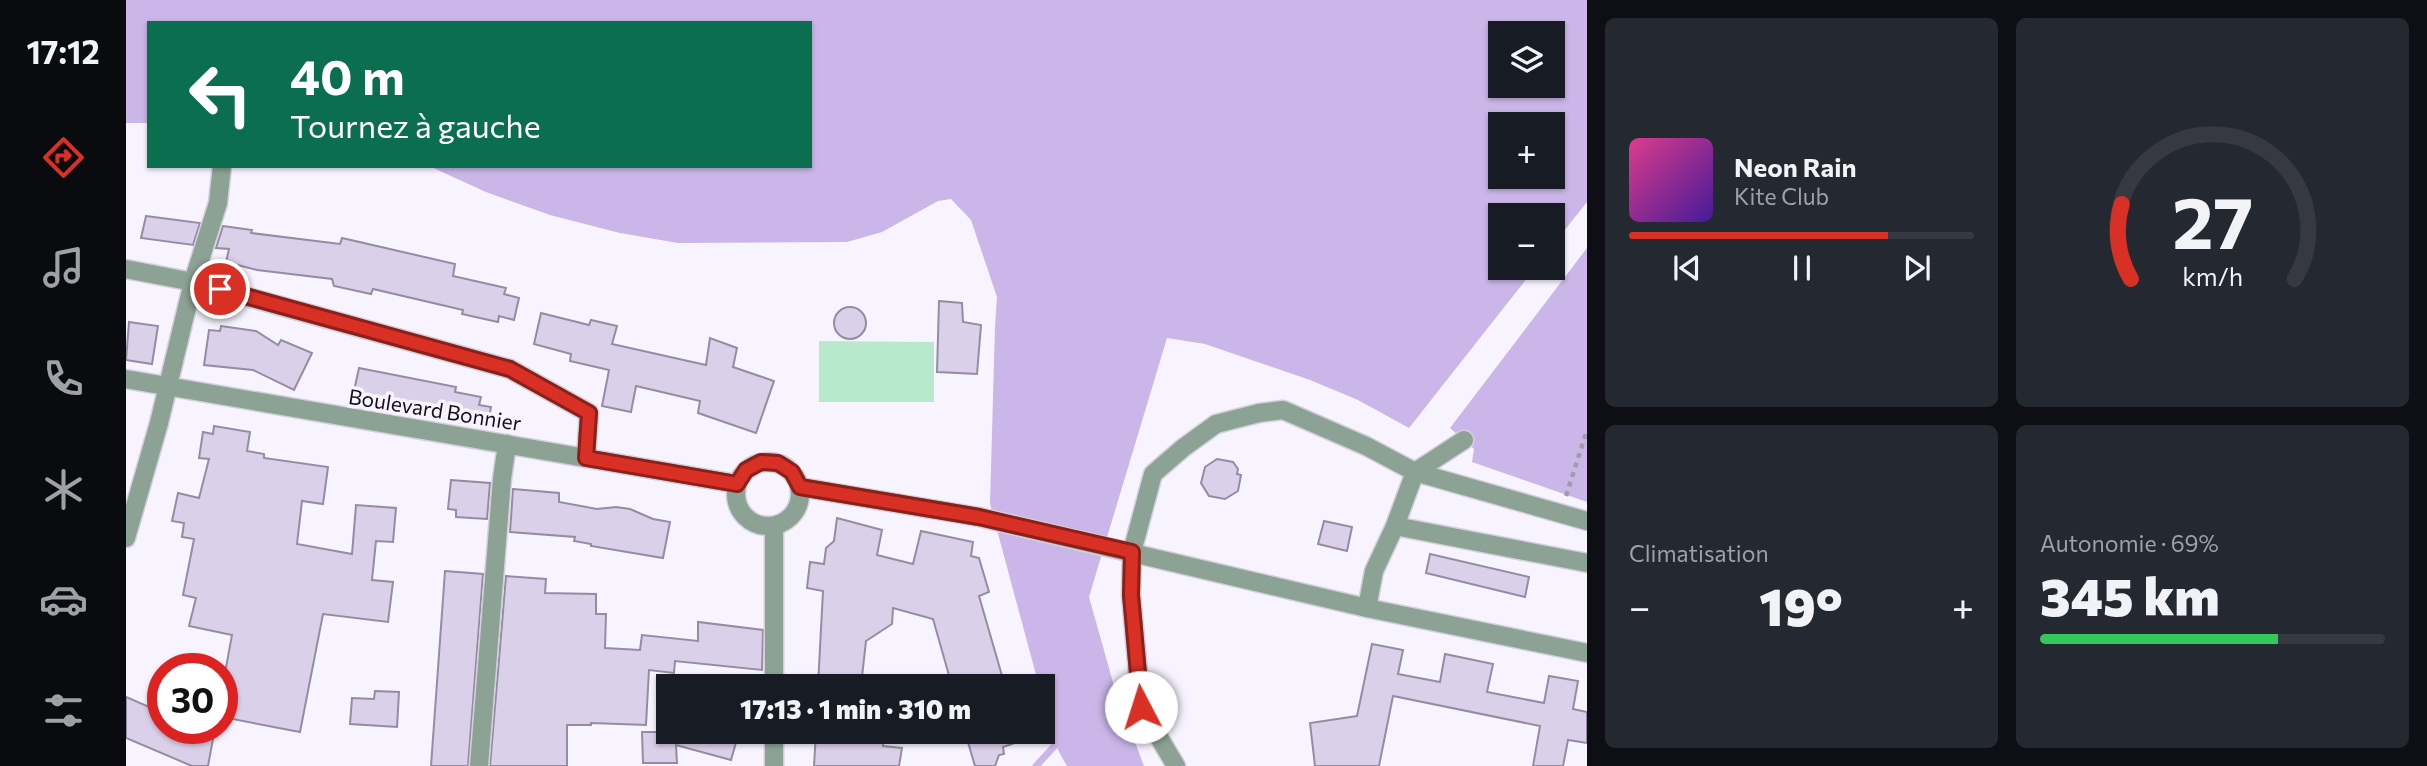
<!DOCTYPE html>
<html lang="fr">
<head>
<meta charset="utf-8">
<style>
	:root { --surface:#171b24; --page:#242831; --text:#f1f3f6; --muted:#9ea1a6; --line:#363941; --accent:#d93025 }
	body { margin:0; font-family:Commissioner,sans-serif; background:var(--page); color:var(--text); height:100vh; display:flex; flex-direction:column; font-size:26px; white-space:nowrap }
	* { box-sizing:border-box; margin:0 }
	p { font-size:23px; color:var(--muted) }
	.icon { flex:none; width:38px; height:38px; fill:none; stroke:currentColor; stroke-width:2; stroke-linecap:round; stroke-linejoin:round }
	.map { position:relative; flex:1; overflow:hidden }
	.side { display:flex; flex-direction:column; gap:18px; padding:18px; background:#0d0f14; width:840px }
	.side>* { flex:none }
	.guide { position:absolute; left:21px; top:21px; width:665px; height:147px; border-radius:0px; box-shadow:0 2px 5px #0004; background:#0b6e4f; color:#fff; overflow:hidden }
	.controls { position:absolute; left:1362px; top:21px; display:grid; gap:14px }
	.controls a { display:grid; place-items:center; width:77px; height:77px; border-radius:0px; background:var(--surface); box-shadow:0 2px 5px #0004; font-size:35px }
	.speed { position:absolute; left:21px; top:653px; display:flex; gap:14px; font-size:35px; font-weight:700; text-align:center }
	.speed>* { display:grid; place-content:center; width:91px; height:91px; border-radius:50%; background:var(--surface); box-shadow:0 2px 5px #0004; line-height:1 }
	.speed .limit { border:10px solid #d22; background:#fff; color:#111 }
	.pin { position:absolute; display:grid; place-items:center; width:60px; height:60px; color:#fff; margin:-30px; border:4px solid #fff; border-radius:50%; box-shadow:0 2px 7px #0007 }
	.me { position:absolute; width:77px; margin:-38px; rotate:355deg; stroke-linejoin:round; filter:drop-shadow(0 0 5px #0008) }
	.turn { display:flex; align-items:center; gap:24px; height:147px; padding:0 28px; font-size:32px }
	.turn .icon { width:91px; height:91px; stroke-width:2.5 }
	.turn b { display:block; font-size:49px; line-height:60px }
	.big { font-size:52px; font-weight:800; line-height:1.1 }
	.side .card { flex:1; display:flex; flex-direction:column; justify-content:center; gap:10px; min-width:0; padding:0 24px; border-radius:10px; background:var(--page) }
	.side .dial { align-items:center; gap:0 }
	.dial svg { height:182px; overflow:visible; fill:none; stroke:var(--line); stroke-width:7; stroke-linecap:round; text-anchor:middle }
	.dial text { fill:var(--text); stroke:none }
	.song { display:flex; align-items:center; gap:21px }
	.cover { width:84px; height:84px; border-radius:10px; background:linear-gradient(135deg,hsl(330 70% 55%),hsl(260 70% 35%)) }
	.played { height:7px; border-radius:4px; background:linear-gradient(90deg,var(--accent) 75%,var(--line) 75%) }
	.keys { display:flex; justify-content:space-around; direction:ltr }
	.heat { display:flex; justify-content:space-between; align-items:center; font-size:38px; direction:ltr }
	.charge { height:10px; border-radius:5px; background:linear-gradient(90deg,#34c759 69%,var(--line) 0) }
	.side .tiles { flex:1; display:grid; gap:18px; grid-template-columns:repeat(2,1fr) }
	.trip { position:absolute; left:530px; top:674px; width:399px; height:70px; border-radius:0px; background:var(--surface); box-shadow:0 2px 5px #0004; font-weight:800; line-height:70px; text-align:center }
	main { display:flex; flex:1; min-height:0 }
	.dock { display:flex; flex-direction:column; width:126px; justify-content:space-around; align-items:center; background:#090b0e; color:var(--muted) }
	.dock .icon { width:49px; height:49px }
	.dock .current { color:var(--accent) }
	.dock b { font-size:32px; color:var(--text) }
	.map>svg:first-child { display:block }
</style>
</head>
<body>
<main>
<nav class="dock">
<b>17:12</b>
<svg class="icon current" aria-label="directions" viewBox="0 0 24 24"><path d="M12 3l9 9-9 9-9-9zM9 14v-3h6M13 9l2 2-2 2"/></svg>
<svg class="icon" aria-label="music" viewBox="0 0 24 24"><path d="M9 18V5l10-2v13"/><circle cx="6" cy="18" r="3"/><circle cx="16" cy="16" r="3"/></svg>
<svg class="icon" aria-label="phone" viewBox="0 0 24 24"><path d="M5 4h4l2 5-3 2q2 4 5 5l2-3 5 2v4C11 20 4 13 5 4z"/></svg>
<svg class="icon" aria-label="climate" viewBox="0 0 24 24"><path d="M12 3v18M4 7l16 10M4 17L20 7"/></svg>
<svg class="icon" aria-label="car" viewBox="0 0 24 24"><path d="M5 17H2v-5l4-1 3-4h7l3 4 3 1v5h-3M9 17h6M6 11h13"/><circle cx="7" cy="17" r="2"/><circle cx="17" cy="17" r="2"/></svg>
<svg class="icon" aria-label="filters" viewBox="0 0 24 24"><path d="M4 7h16M4 17h16"/><circle cx="9" cy="7" r="2"/><circle cx="15" cy="17" r="2"/></svg>
</nav>
<div class="map">
<svg width="1461" height="766" viewBox="0 0 1461 766">
	<rect width="100%" height="100%" fill="#f8f4ff"/>
	<path fill="#b8e9cd" d="M 693,341 L 808,342 L 808,402 L 693,402 Z"/>
	<g fill="#cab6e9" fill-rule="evenodd">
		<path d="M 0,0 L 1461,0 L 1461,202 L 1426,246 L 1426,215 L 1374,215 L 1374,268 L 1409,268 L 1283,428 L 1232,400 L 1184,380 L 1079,344 L 1041,338 L 963,597 L 988,686 L 1018,766 L 941,766 C 926,742 917,715 917,686 L 913,686 L 864,504 L 869,326 L 871,297 L 845,220 L 825,199 L 812,201 L 756,232 L 721,242 L 552,243 L 494,233 L 424,215 L 360,192 L 303,166 L 684,166 L 684,23 L 23,23 L 23,123 L 0,123 ZM 1374,33 L 1426,33 L 1426,86 L 1374,86 ZM 1374,124 L 1426,124 L 1426,177 L 1374,177 Z"/>
		<path d="M 1461,248 L 1461,502 L 1346,462 L 1348,449 L 1324,428 Z"/>
	</g>
	<g fill="none" stroke-linecap="round" stroke-linejoin="round">
		<path stroke="#cab6e9" stroke-width="7" d="M 910,766 L 933,741"/>
	</g>
	<g fill="#dad0ea" stroke="#958ca4" stroke-width="2">
		<path d="M 20,216 L 74,223 L 67,245 L 15,238 Z"/>
		<path d="M 97,226 L 126,230 L 125,233 L 214,244 L 216,238 L 329,264 L 327,276 L 380,288 L 378,294 L 393,298 L 388,320 L 373,316 L 372,322 L 336,314 L 337,310 L 247,289 L 245,294 L 208,286 L 206,279 L 131,270 L 100,262 L 103,249 L 90,248 Z"/>
		<path d="M 813,301 L 836,303 L 837,322 L 855,325 L 851,374 L 811,372 Z"/>
		<circle cx="724" cy="323" r="16"/>
		<path d="M 415,313 L 463,325 L 465,320 L 491,326 L 486,344 L 580,365 L 584,338 L 611,348 L 607,367 L 648,381 L 630,433 L 572,413 L 574,401 L 510,386 L 505,412 L 476,406 L 483,370 L 444,361 L 445,354 L 408,344 Z"/>
		<path d="M 3,322 L 32,326 L 26,364 L 0,360 Z"/>
		<path d="M 95,326 L 130,331 L 152,345 L 155,340 L 186,353 L 168,390 L 127,370 L 78,365 L 83,330 L 94,331 Z"/>
		<path d="M 233,368 L 330,387 L 329,392 L 355,397 L 353,405 L 365,407 L 361,428 L 226,400 Z"/>
		<path d="M 88,426 L 124,432 L 121,451 L 138,454 L 138,458 L 202,467 L 197,504 L 176,501 L 171,544 L 226,554 L 230,505 L 270,508 L 267,542 L 250,541 L 246,580 L 267,582 L 262,622 L 197,614 L 174,732 L 96,717 L 96,689 L 106,635 L 63,626 L 70,598 L 57,595 L 68,539 L 56,537 L 58,523 L 46,521 L 52,493 L 73,498 L 83,459 L 73,458 L 77,432 L 87,434 Z"/>
		<path d="M 1091,459 L 1107,462 L 1112,469 L 1111,474 L 1115,475 L 1112,491 L 1099,499 L 1083,496 L 1075,483 L 1079,467 Z"/>
		<path d="M 325,480 L 364,483 L 361,519 L 330,517 L 330,510 L 322,509 Z"/>
		<path d="M 387,489 L 433,493 L 433,502 L 471,509 L 490,507 L 504,509 L 527,519 L 544,522 L 537,558 L 465,546 L 465,544 L 448,541 L 449,537 L 384,532 Z"/>
		<path d="M 711,518 L 756,530 L 751,555 L 787,564 L 795,531 L 847,542 L 845,556 L 853,558 L 863,592 L 853,596 L 879,686 L 826,686 L 807,619 L 767,608 L 766,624 L 740,641 L 735,686 L 692,686 L 697,591 L 681,588 L 684,562 L 698,564 L 700,548 L 708,541 Z"/>
		<path d="M 1198,521 L 1226,527 L 1221,551 L 1192,544 Z"/>
		<path d="M 1304,554 L 1403,577 L 1399,597 L 1300,573 Z"/>
		<path d="M 319,571 L 357,574 L 342,766 L 305,766 Z"/>
		<path d="M 380,576 L 420,579 L 419,593 L 470,594 L 470,614 L 480,614 L 479,648 L 514,650 L 516,635 L 572,641 L 572,622 L 637,630 L 636,670 L 549,661 L 548,673 L 523,670 L 520,725 L 465,723 L 465,725 L 441,725 L 441,766 L 364,766 Z"/>
		<path d="M 1246,644 L 1277,650 L 1272,674 L 1314,682 L 1319,654 L 1367,664 L 1361,692 L 1418,703 L 1423,676 L 1452,681 L 1447,709 L 1461,712 L 1461,743 L 1442,740 L 1437,766 L 1407,766 L 1414,726 L 1267,696 L 1253,766 L 1189,766 L 1184,723 L 1231,716 Z"/>
		<path d="M 249,691 L 273,692 L 271,727 L 224,724 L 226,698 L 248,699 Z"/>
		<path d="M 0,697 L 37,713 L 37,728 L 89,728 L 82,766 L 66,766 L 0,738 Z"/>
		<path d="M 516,732 L 613,732 L 605,760 L 550,745 L 551,763 L 517,763 Z"/>
		<path d="M 690,732 L 758,732 L 757,746 L 776,748 L 773,766 L 688,766 Z"/>
		<path d="M 839,732 L 913,732 L 913,735 L 877,747 L 878,754 L 873,755 L 869,766 L 849,766 Z"/>
	</g>
	<g fill="none" stroke-linecap="round" stroke-linejoin="round">
		<defs>
			<g id="minor">
				<path d="M 0,269 L 67,282 L 384,369 L 463,413 L 460,458"/>
				<path d="M 0,379 L 611,484"/>
				<circle cx="642" cy="494" r="32"/>
				<path d="M 674,487 L 853,517 L 1241,608 L 1461,653"/>
				<path d="M 648,526 L 648,686"/>
				<path d="M 1269,526 L 1461,563"/>
				<path d="M 0,538 L 33,423 L 67,282 L 92,203 L 96,166"/>
				<path d="M 1241,608 L 1248,571 L 1269,526 L 1289,472 L 1461,521"/>
				<path d="M 648,732 L 648,766"/>
				<path d="M 353,766 L 376,479 L 381,444"/>
				<path d="M 1050,766 L 1015,707 L 1005,595 L 1006,552 L 1027,474 L 1057,448 L 1090,424 L 1133,413 L 1157,410 L 1240,446 L 1289,472 L 1338,440"/>
			</g>
		</defs>
		<use href="#minor" stroke="#d4d0da" stroke-width="21"/>
		<path stroke="#a19da7" stroke-width="4.5" stroke-dasharray="5 5" stroke-linecap="butt" d="M 1440,496 L 1461,430"/>
		<use href="#minor" stroke="#8ba294" stroke-width="18"/>
	</g>
	<g fill="none" stroke-linecap="round" stroke-linejoin="round">
		<defs>
			<path id="route" d="M 94,289 L 384,369 L 463,413 L 460,458 L 611,484 L 620,470 L 635,462 L 652,463 L 666,472 L 674,487 L 853,517 L 1006,552 L 1005,595 L 1015,707"/>
		</defs>
		<use href="#route" stroke="#8d1f18" stroke-width="18"/>
		<use href="#route" stroke="#d93025" stroke-width="12"/>
	</g>
	<g text-anchor="middle" dominant-baseline="central" stroke-width="7" stroke-linejoin="round" paint-order="stroke">
		<g font-size="21" fill="#141019" stroke="#f8f4ff">
			<text transform="translate(309 409) rotate(9)">Boulevard Bonnier</text>
		</g>
	</g>
</svg>
<div class="controls">
<a><svg class="icon" aria-label="layers" viewBox="0 0 24 24"><path d="M12 4l9 5-9 5-9-5zM3 14l9 5 9-5"/></svg></a>
<a>+</a>
<a>−</a>
</div>
<div class="speed"><div class="limit">30</div></div>
<div class="pin" style="left:94px;top:289px;background:#d93025"><svg class="icon" aria-label="arrive" viewBox="0 0 24 24"><path d="M6 21V4h12l-3 4 3 4H6"/></svg></div>
<svg class="me" style="left:1015px;top:707px" viewBox="-20 -20 40 40"><circle r="19" fill="#fff"/><path d="M0-13L10 11 0 6-10 11z" fill="#d93025"/></svg>
<div class="trip">17:13 · 1 min · 310 m</div>
<div class="guide">
<div class="turn"><svg class="icon" aria-label="left" viewBox="0 0 24 24"><path d="M17 20v-9H6M10 6l-5 5 5 5"/></svg><div><b>40 m</b>Tournez à gauche</div></div>
</div>
</div>
<section class="side">
<div class="tiles">
<div class="card">
<div class="song"><i class="cover"></i><div><b>Neon Rain</b><p>Kite Club</p></div></div>
<div class="played"></div>
<div class="keys"><svg class="icon" aria-label="previous" viewBox="0 0 24 24"><path d="M18 5L8 12l10 7zM5 5v14"/></svg><svg class="icon" aria-label="pause" viewBox="0 0 24 24"><path d="M8 5v14M16 5v14"/></svg><svg class="icon" aria-label="next" viewBox="0 0 24 24"><path d="M6 5l10 7-10 7zM19 5v14"/></svg></div>
</div>
<div class="card dial"><svg viewBox="0 0 100 80">
<path d="M14 69A42 42 0 1 1 86 69"/>
<path d="M14 69A42 42 0 0 1 10 36" stroke="#d93025"/>
<text x="50" y="56" font-size="32" font-weight="700">27</text>
<text x="50" y="72" font-size="11">km/h</text>
</svg></div>
<div class="card"><p>Climatisation</p>
<div class="heat"><a>−</a><b class="big">19°</b><a>+</a></div>
</div>
<div class="card"><p>Autonomie · 69%</p><b class="big">345 km</b><div class="charge"></div></div>
</div>
</section>
</main>
</body>
</html>
